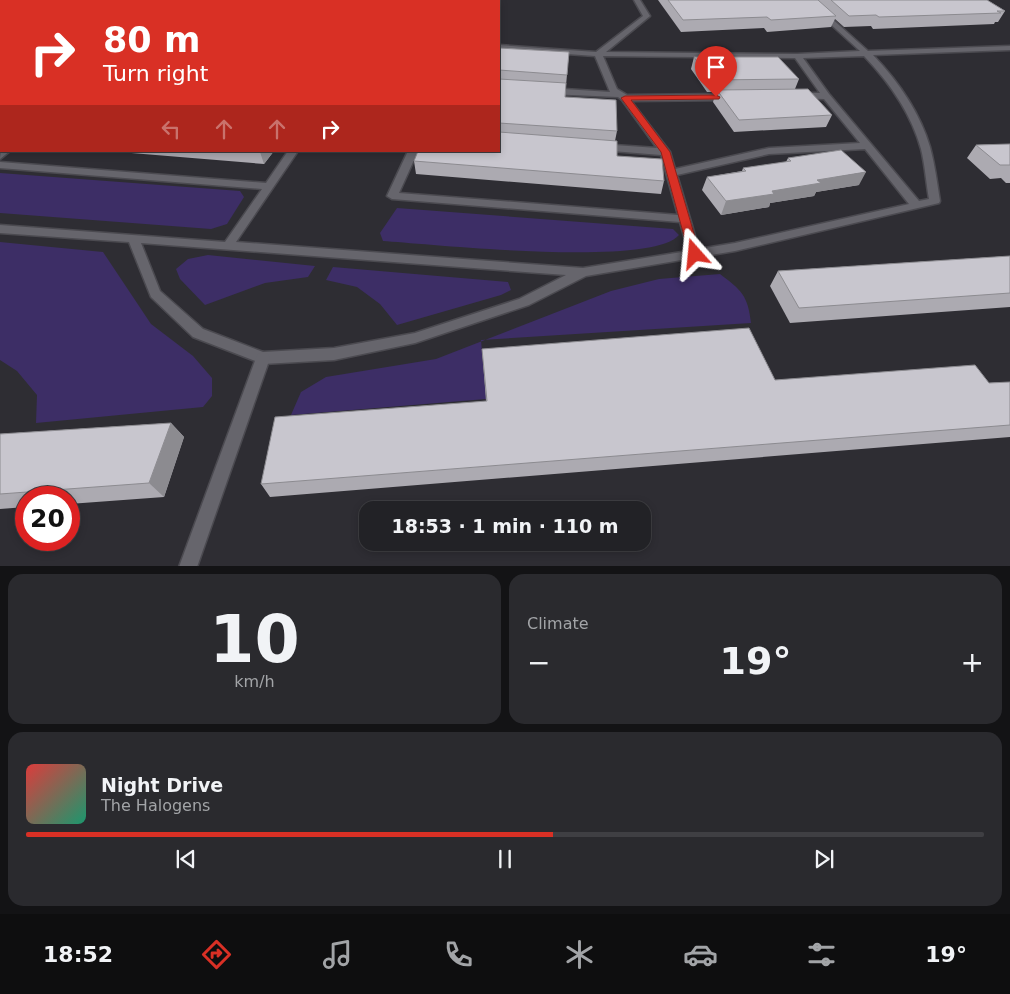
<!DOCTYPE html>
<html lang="en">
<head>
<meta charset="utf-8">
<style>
	:root { --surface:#222226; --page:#2a2a2e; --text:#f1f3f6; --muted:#a2a4a7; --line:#3f3f43; --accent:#d93025 }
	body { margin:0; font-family:"DejaVu Sans",sans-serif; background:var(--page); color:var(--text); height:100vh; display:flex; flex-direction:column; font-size:19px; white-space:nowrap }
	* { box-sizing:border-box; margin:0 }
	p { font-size:16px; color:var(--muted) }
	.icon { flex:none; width:28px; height:28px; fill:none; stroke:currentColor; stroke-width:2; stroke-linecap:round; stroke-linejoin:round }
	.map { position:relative; height:566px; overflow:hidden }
	.sheet { display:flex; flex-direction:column; gap:8px; padding:8px; background:#131315; flex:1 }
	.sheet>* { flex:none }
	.guide { position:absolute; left:0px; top:0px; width:500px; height:152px; box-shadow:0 2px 8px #0003,0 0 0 1px var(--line); background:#d93025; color:#fff; overflow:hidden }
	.speed { position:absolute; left:15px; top:486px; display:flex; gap:10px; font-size:25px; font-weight:700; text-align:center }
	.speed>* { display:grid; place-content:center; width:65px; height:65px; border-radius:50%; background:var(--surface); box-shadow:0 2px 8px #0003,0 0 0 1px var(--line); line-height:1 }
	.speed .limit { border:8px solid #d22; background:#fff; color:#111 }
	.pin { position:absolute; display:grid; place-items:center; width:42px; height:42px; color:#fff; margin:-51px -21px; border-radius:50% 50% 50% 0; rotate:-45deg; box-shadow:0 0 5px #0007 }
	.pin .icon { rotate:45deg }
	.me { position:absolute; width:55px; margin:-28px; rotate:342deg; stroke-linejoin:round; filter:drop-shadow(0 0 4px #0008) }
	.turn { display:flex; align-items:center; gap:18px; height:105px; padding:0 20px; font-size:22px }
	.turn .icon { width:65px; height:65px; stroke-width:2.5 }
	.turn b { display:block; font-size:35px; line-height:42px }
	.lanes { display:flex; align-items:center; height:48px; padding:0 20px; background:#0003; justify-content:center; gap:25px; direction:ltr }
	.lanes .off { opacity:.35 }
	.big { font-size:38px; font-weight:600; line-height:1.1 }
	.sheet .card { flex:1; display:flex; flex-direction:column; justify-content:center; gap:8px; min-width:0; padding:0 18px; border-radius:15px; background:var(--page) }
	.sheet .dial { align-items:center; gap:0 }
	.dial b { font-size:65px; line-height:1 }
	.song { display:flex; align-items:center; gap:15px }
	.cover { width:60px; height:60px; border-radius:8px; background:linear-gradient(135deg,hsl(0 70% 55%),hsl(160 70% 35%)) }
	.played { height:5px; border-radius:2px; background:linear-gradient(90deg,var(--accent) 55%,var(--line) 55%) }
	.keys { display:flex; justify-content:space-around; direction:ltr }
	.heat { display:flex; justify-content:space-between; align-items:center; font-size:28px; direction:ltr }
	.sheet .tiles { flex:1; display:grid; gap:8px; grid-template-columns:1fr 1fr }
	.card:last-child { grid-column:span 2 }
	.trip { position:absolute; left:359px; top:501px; width:292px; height:50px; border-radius:15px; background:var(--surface); box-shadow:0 2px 8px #0003,0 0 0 1px var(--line); font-weight:600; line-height:50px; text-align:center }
	.tabs { display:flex; height:80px; justify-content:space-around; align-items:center; background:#0e0e0f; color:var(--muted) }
	.tabs .icon { width:35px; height:35px }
	.tabs .current { color:var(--accent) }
	.tabs b { font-size:22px; color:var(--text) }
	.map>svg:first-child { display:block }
</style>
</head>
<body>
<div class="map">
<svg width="1010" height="567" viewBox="0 0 1010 567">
	<rect width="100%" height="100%" fill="#2e2d33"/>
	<g fill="#3d2e66">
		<path d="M 0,173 L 240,191 L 244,197 L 227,224 L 211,229 L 0,213 Z"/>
		<path d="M 397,208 L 673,229 L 679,235 C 652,268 430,244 383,241 L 380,233 Z"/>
		<path d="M 0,242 L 103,252 L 151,324 L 193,356 L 212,378 L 212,396 L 203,407 L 36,423 L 37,395 L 17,371 L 0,360 Z"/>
		<path d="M 208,255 L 315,266 L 308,277 L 265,283 L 205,305 L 180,279 L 176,269 L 188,259 Z"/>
		<path d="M 333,267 L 508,282 L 511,290 L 501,295 L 397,325 L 380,304 L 357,287 L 326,280 Z"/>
		<path d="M 720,274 C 741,290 748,295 751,323 L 481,340 L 486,399 L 291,415 L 301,392 L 326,377 L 436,359 L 611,291 L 659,279 Z"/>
	</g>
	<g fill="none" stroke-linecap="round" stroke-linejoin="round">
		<defs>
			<g id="service">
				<path d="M 634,0 L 640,0 L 650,16 L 606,52 L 797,54 L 860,51 L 804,0 L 811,0 L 868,51 L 1010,46 L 1010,50 L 873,55 C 898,81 920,113 930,147 C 935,165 937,183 940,201 L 939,203 L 735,251 L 586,276 L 529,305 L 415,343 L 334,360 L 263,364 L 193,337 L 151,297 L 129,242 L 0,233 L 0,225 L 225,242 L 262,189 L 0,168 L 0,162 L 266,183 L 288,151 L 298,151 L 236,242 L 583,268 L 688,251 L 680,222 L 392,199 L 387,196 L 408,151 L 418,151 L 399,193 L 678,215 L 661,155 L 600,150 L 595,147 L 600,144 L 657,148 L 622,100 L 618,97 L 549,94 L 545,91 L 549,88 L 610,92 L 595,56 L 499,49 L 499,45 L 596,52 L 643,16 ZM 603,56 L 795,58 L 820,93 L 798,93 L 795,94 L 795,98 L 824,99 L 860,143 L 769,148 L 675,169 L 670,152 L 631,101 L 730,100 L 734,97 L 730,94 L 627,95 L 617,89 ZM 864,56 C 889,82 911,113 921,149 C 925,165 926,182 929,199 L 919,201 L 829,94 L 803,58 ZM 865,149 L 909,204 L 735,243 L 699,249 L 677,175 L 769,154 ZM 141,243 L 566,275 L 519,299 L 415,333 L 334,348 L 263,352 L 203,329 L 160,291 Z"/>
				<path d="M 1,149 L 1,151 L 10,151 L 0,159 Z"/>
			</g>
			<path id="minor" d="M 263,352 L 268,354 L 270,358 L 197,567 L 179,567 L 256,358 L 258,354 Z"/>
		</defs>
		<use href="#service" stroke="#4b4a50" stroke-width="3"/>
		<use href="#minor" stroke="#4b4a50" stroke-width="3"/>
		<use href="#service" fill="#66656c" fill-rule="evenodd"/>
		<use href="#minor" fill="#66656c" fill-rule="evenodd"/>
	</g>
	<g fill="#acaab1">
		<path d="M 658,0 L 987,0 L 1005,11 L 998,22 L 995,22 L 994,24 L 873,29 L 871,26 L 844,27 L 835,19 L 831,27 L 767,32 L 764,28 L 681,32 Z"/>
		<path d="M 499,48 L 569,52 L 565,97 L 617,131 L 615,141 L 617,156 L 664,181 L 661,194 L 416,174 L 414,161 L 499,151 Z"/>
		<path d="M 694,57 L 799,79 L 795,89 L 832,115 L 826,127 L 734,132 L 713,102 L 716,92 L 707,92 L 691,69 Z"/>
		<path d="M 1010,144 L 1010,183 L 1006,183 L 1001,178 L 990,179 L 967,158 L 976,145 Z"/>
		<path d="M 107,151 L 274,151 L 264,164 Z"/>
		<path d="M 788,158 L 859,185 L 816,192 L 814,196 L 770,203 L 769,207 L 721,215 L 702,190 L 707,177 L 742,171 L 743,168 L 786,162 Z"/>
		<path d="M 1010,256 L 1010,307 L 790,323 L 770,286 L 778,271 Z"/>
		<path d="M 482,349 L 775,380 L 989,383 L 1010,382 L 1010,437 L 270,497 L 261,484 L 486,401 Z"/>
		<path d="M 171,423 L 184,437 L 164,497 L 69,504 L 69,498 L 26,498 L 26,507 L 0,509 L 0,434 Z"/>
	</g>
	<g fill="#8c8b90">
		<path d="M 198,0 L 210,0 L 209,1 L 198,1 Z"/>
		<path d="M 1,80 L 1,100 L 0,101 L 0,81 Z"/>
		<path d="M 260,151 L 274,151 L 264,164 L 260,152 Z"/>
		<path d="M 866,172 L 859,185 L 816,192 L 814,196 L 770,203 L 769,207 L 721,215 L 726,201 L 817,180 Z"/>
		<path d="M 171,423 L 184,437 L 164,497 L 149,483 Z"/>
	</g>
	<g fill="#c8c6ce" stroke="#8c8b90">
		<path d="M 0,0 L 198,0 L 198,1 L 1,1 L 1,38 L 0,38 Z"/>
		<path d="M 668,0 L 818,0 L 836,16 L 771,20 L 767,17 L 683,20 Z"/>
		<path d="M 831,0 L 987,0 L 1005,11 L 997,11 L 1001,13 L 879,17 L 876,15 L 849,16 Z"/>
		<path d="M 1,44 L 1,80 L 0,81 L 0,45 Z"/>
		<path d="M 499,48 L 569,52 L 567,75 L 499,70 L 499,71 Z"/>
		<path d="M 694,57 L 778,57 L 799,79 L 710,80 Z"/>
		<path d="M 499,79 L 566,83 L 565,97 L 616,100 L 617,131 L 499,123 Z"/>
		<path d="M 808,89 L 832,115 L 739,120 L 717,90 Z"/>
		<path d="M 499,132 L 617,141 L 617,156 L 662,159 L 664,181 L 414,161 L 418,151 L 499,151 Z"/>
		<path d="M 1010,144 L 1010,165 L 1000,165 L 976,145 Z"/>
		<path d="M 841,150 L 866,172 L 817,180 L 821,183 L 772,191 L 774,194 L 726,201 L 707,177 L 746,171 L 743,168 L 791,161 L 788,158 Z"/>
		<path d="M 1010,256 L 1010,293 L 799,308 L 778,271 Z"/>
		<path d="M 749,328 L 775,380 L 975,365 L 989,383 L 1010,382 L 1010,425 L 261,484 L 275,417 L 487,401 L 482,349 Z"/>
		<path d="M 171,423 L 149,483 L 0,494 L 0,434 Z"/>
	</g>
	<path fill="#d93025" stroke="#8d1f18" d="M 716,95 L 720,97 L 719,99 L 631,100 L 670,152 L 700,254 L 695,258 L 689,254 L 661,152 L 621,98 L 625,96 Z"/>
</svg>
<div class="speed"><div class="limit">20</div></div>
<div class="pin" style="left:716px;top:97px;background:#d93025"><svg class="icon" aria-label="arrive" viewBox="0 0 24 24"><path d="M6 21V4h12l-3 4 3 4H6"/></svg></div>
<svg class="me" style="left:695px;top:254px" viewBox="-20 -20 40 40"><path d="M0-17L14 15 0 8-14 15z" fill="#d93025" stroke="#fff" stroke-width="4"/></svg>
<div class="trip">18:53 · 1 min · 110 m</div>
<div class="guide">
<div class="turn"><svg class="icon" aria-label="right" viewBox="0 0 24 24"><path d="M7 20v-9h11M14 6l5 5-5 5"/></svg><div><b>80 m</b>Turn right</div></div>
<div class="lanes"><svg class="icon off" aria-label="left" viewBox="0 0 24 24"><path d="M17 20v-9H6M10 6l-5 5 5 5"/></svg><svg class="icon off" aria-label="ahead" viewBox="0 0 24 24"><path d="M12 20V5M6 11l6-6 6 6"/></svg><svg class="icon off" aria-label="ahead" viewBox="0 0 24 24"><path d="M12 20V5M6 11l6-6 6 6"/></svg><svg class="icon" aria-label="right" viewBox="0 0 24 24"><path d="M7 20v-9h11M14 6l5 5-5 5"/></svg></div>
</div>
</div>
<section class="sheet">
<div class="tiles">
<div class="card dial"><b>10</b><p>km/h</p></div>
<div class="card"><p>Climate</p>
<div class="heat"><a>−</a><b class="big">19°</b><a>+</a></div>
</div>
<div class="card">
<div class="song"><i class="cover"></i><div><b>Night Drive</b><p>The Halogens</p></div></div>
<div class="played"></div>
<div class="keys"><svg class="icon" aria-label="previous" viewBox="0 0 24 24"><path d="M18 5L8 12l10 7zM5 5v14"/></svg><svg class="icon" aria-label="pause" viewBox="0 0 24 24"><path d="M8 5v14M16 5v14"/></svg><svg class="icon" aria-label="next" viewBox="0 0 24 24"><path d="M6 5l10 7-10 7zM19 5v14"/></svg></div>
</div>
</div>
</section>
<nav class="tabs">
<b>18:52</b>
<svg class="icon current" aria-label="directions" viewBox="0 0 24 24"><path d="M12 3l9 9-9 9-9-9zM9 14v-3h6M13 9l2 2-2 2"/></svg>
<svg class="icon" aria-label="music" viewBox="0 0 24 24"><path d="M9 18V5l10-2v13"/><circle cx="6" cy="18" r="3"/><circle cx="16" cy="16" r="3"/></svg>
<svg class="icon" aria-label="phone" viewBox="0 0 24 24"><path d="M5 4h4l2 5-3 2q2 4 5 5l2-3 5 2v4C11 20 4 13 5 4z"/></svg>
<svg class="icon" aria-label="climate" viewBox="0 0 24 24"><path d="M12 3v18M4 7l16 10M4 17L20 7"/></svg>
<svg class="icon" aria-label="car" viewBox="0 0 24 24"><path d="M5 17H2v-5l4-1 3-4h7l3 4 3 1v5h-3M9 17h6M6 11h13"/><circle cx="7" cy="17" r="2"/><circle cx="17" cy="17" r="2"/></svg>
<svg class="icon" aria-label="filters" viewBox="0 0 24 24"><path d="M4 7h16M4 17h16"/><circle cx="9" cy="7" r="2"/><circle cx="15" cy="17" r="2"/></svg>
<b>19°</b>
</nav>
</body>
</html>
